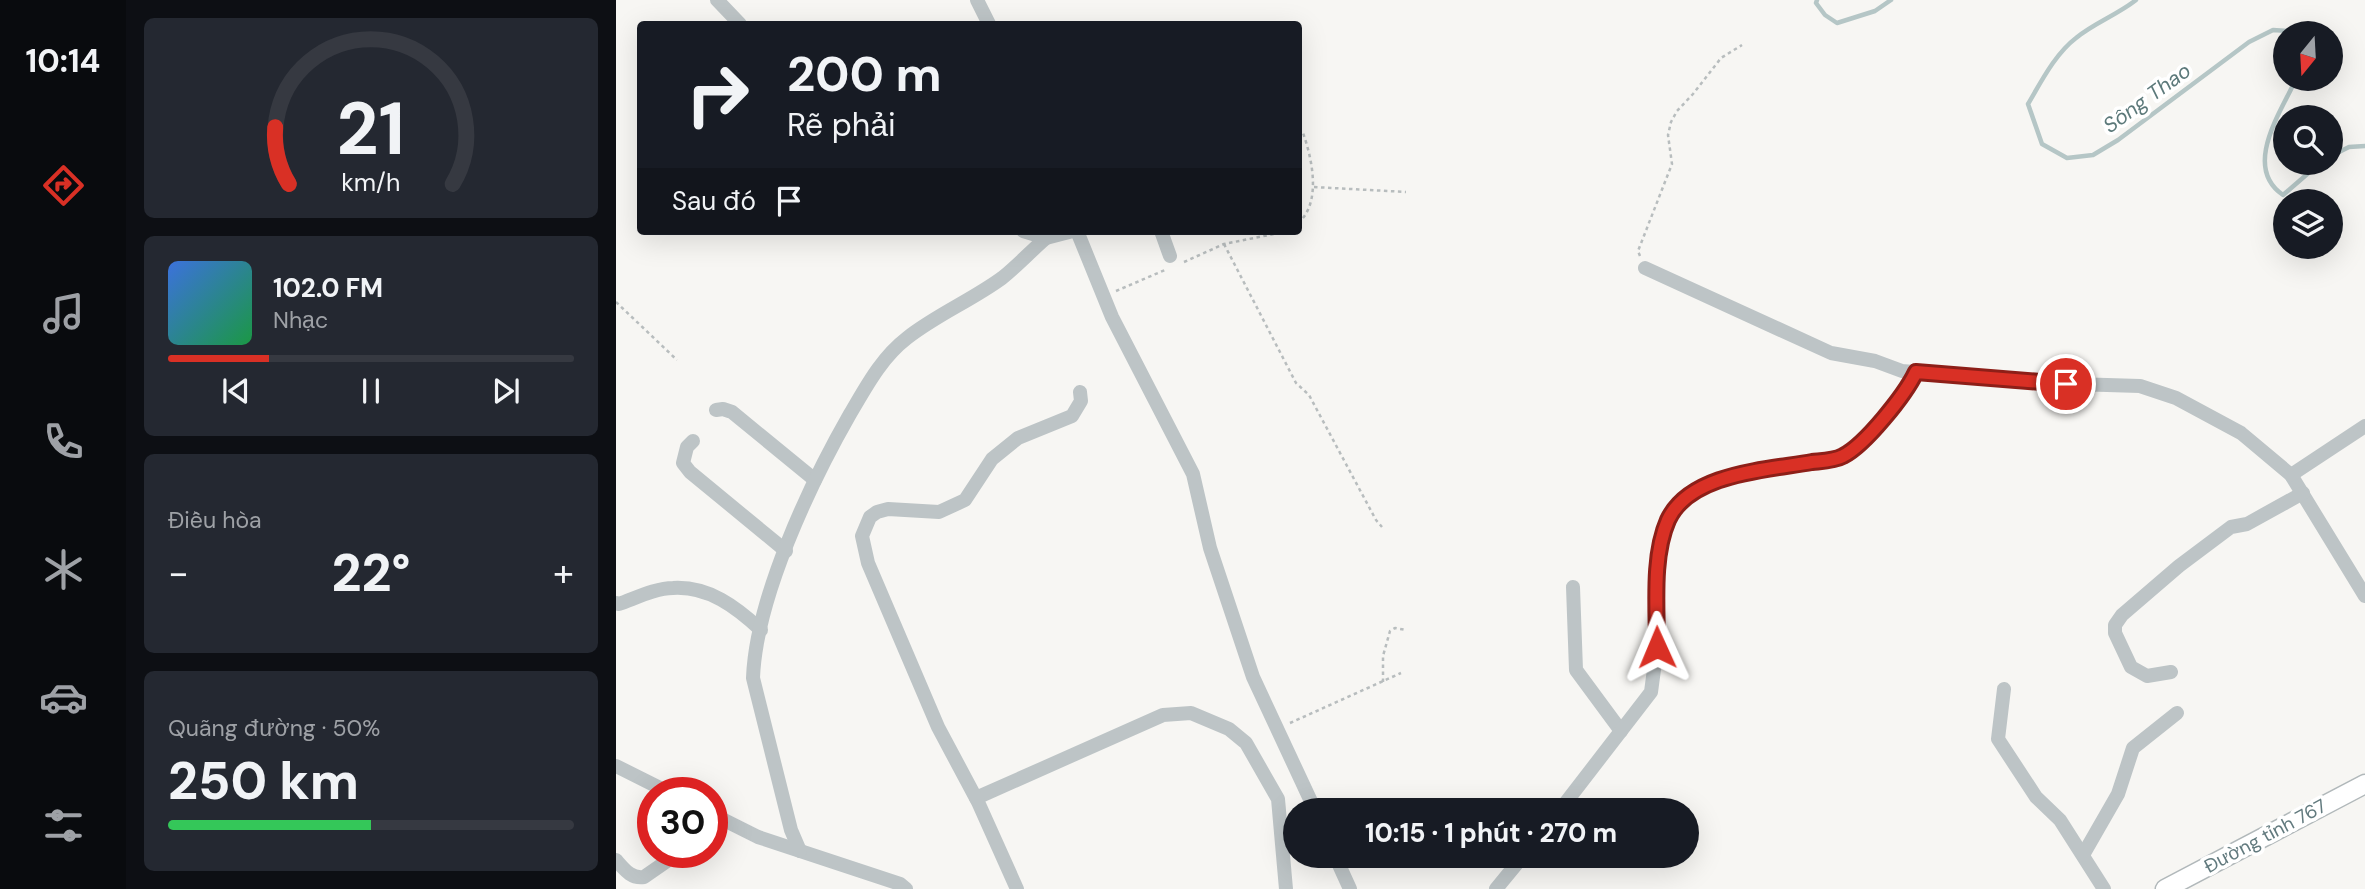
<!DOCTYPE html>
<html lang="vi">
<head>
<meta charset="utf-8">
<style>
	:root { --surface:#171b24; --page:#242831; --text:#f1f3f6; --muted:#9ea1a6; --line:#363941; --accent:#d93025 }
	body { margin:0; font-family:"DM Sans",sans-serif; background:var(--page); color:var(--text); height:100vh; display:flex; flex-direction:column; font-size:26px; white-space:nowrap }
	* { box-sizing:border-box; margin:0 }
	p { font-size:23px; color:var(--muted) }
	.icon { flex:none; width:38px; height:38px; fill:none; stroke:currentColor; stroke-width:2; stroke-linecap:round; stroke-linejoin:round }
	.map { position:relative; flex:1; overflow:hidden }
	.sheet { display:flex; flex-direction:column; gap:18px; padding:18px; background:#0d0f14; width:490px }
	.sheet>* { flex:none }
	.guide { position:absolute; left:21px; top:21px; width:665px; height:214px; border-radius:7px; box-shadow:0 7px 28px #0002; background:#171b24; color:var(--text); overflow:hidden }
	.needle { width:46px; rotate:198deg }
	.controls { position:absolute; left:1657px; top:21px; display:grid; gap:14px }
	.controls a { display:grid; place-items:center; width:70px; height:70px; border-radius:50%; background:var(--surface); box-shadow:0 7px 28px #0002; font-size:35px }
	.speed { position:absolute; left:21px; top:777px; display:flex; gap:14px; font-size:35px; font-weight:700; text-align:center }
	.speed>* { display:grid; place-content:center; width:91px; height:91px; border-radius:50%; background:var(--surface); box-shadow:0 7px 28px #0002; line-height:1 }
	.speed .limit { border:10px solid #d22; background:#fff; color:#111 }
	.pin { position:absolute; display:grid; place-items:center; width:60px; height:60px; color:#fff; margin:-30px; border:4px solid #fff; border-radius:50%; box-shadow:0 2px 7px #0007 }
	.me { position:absolute; width:77px; margin:-38px; rotate:359deg; stroke-linejoin:round; filter:drop-shadow(0 0 5px #0008) }
	.turn { display:flex; align-items:center; gap:24px; height:147px; padding:0 35px; font-size:32px }
	.turn .icon { width:91px; height:91px; stroke-width:2.5 }
	.turn b { display:block; font-size:49px; line-height:60px }
	.then { display:flex; align-items:center; height:66px; padding:0 35px; background:#0003; gap:14px; font-size:26px }
	.big { font-size:52px; font-weight:800; line-height:1.1 }
	.sheet .widget { flex:1; display:flex; flex-direction:column; justify-content:center; gap:10px; min-width:0; padding:0 24px; border-radius:10px; background:var(--page) }
	.sheet .dial { align-items:center; gap:0 }
	.dial svg { height:182px; overflow:visible; fill:none; stroke:var(--line); stroke-width:7; stroke-linecap:round; text-anchor:middle }
	.dial text { fill:var(--text); stroke:none }
	.song { display:flex; align-items:center; gap:21px }
	.cover { width:84px; height:84px; border-radius:10px; background:linear-gradient(135deg,hsl(220 70% 55%),hsl(140 70% 35%)) }
	.played { height:7px; border-radius:4px; background:linear-gradient(90deg,var(--accent) 25%,var(--line) 25%) }
	.keys { display:flex; justify-content:space-around; direction:ltr }
	.heat { display:flex; justify-content:space-between; align-items:center; font-size:38px; direction:ltr }
	.charge { height:10px; border-radius:5px; background:linear-gradient(90deg,#34c759 50%,var(--line) 0) }
	.trip { position:absolute; left:667px; top:798px; width:416px; height:70px; border-radius:35px; background:var(--surface); box-shadow:0 7px 28px #0002; font-weight:800; line-height:70px; text-align:center }
	main { display:flex; flex:1; min-height:0 }
	.dock { display:flex; flex-direction:column; width:126px; justify-content:space-around; align-items:center; background:#090b0e; color:var(--muted) }
	.dock .icon { width:49px; height:49px }
	.dock .active { color:var(--accent) }
	.dock b { font-size:32px; color:var(--text) }
	.map>svg:first-child { display:block }
</style>
</head>
<body>
<main>
<nav class="dock">
<b>10:14</b>
<svg class="icon active" aria-label="directions" viewBox="0 0 24 24"><path d="M12 3l9 9-9 9-9-9zM9 14v-3h6M13 9l2 2-2 2"/></svg>
<svg class="icon" aria-label="music" viewBox="0 0 24 24"><path d="M9 18V5l10-2v13"/><circle cx="6" cy="18" r="3"/><circle cx="16" cy="16" r="3"/></svg>
<svg class="icon" aria-label="phone" viewBox="0 0 24 24"><path d="M5 4h4l2 5-3 2q2 4 5 5l2-3 5 2v4C11 20 4 13 5 4z"/></svg>
<svg class="icon" aria-label="climate" viewBox="0 0 24 24"><path d="M12 3v18M4 7l16 10M4 17L20 7"/></svg>
<svg class="icon" aria-label="car" viewBox="0 0 24 24"><path d="M5 17H2v-5l4-1 3-4h7l3 4 3 1v5h-3M9 17h6M6 11h13"/><circle cx="7" cy="17" r="2"/><circle cx="17" cy="17" r="2"/></svg>
<svg class="icon" aria-label="filters" viewBox="0 0 24 24"><path d="M4 7h16M4 17h16"/><circle cx="9" cy="7" r="2"/><circle cx="15" cy="17" r="2"/></svg>
</nav>
<section class="sheet">
<div class="widget dial"><svg viewBox="0 0 100 80">
<path d="M14 69A42 42 0 1 1 86 69"/>
<path d="M14 69A42 42 0 0 1 8 44" stroke="#d93025"/>
<text x="50" y="56" font-size="32" font-weight="700">21</text>
<text x="50" y="72" font-size="11">km/h</text>
</svg></div>
<div class="widget">
<div class="song"><i class="cover"></i><div><b>102.0 FM</b><p>Nhạc</p></div></div>
<div class="played"></div>
<div class="keys"><svg class="icon" aria-label="previous" viewBox="0 0 24 24"><path d="M18 5L8 12l10 7zM5 5v14"/></svg><svg class="icon" aria-label="pause" viewBox="0 0 24 24"><path d="M8 5v14M16 5v14"/></svg><svg class="icon" aria-label="next" viewBox="0 0 24 24"><path d="M6 5l10 7-10 7zM19 5v14"/></svg></div>
</div>
<div class="widget"><p>Điều hòa</p>
<div class="heat"><a>−</a><b class="big">22°</b><a>+</a></div>
</div>
<div class="widget"><p>Quãng đường · 50%</p><b class="big">250 km</b><div class="charge"></div></div>
</section>
<div class="map">
<svg width="1749" height="889" viewBox="0 0 1749 889">
	<rect width="100%" height="100%" fill="#f7f6f3"/>
	<g fill="none" stroke-linecap="round" stroke-linejoin="round">
		<g stroke="#b5c6c6" stroke-width="4.5">
			<path d="M 1201,0 L 1200,3 L 1209,15 L 1221,23 L 1259,11 L 1275,0"/>
			<path d="M 1520,0 C 1501,15 1478,23 1460,38 C 1439,54 1425,82 1412,104 L 1426,144 L 1451,158 L 1477,155 L 1502,140 L 1633,42 L 1657,30 L 1672,31 L 1674,33"/>
			<path d="M 1680,79 C 1665,112 1626,167 1667,195 L 1704,163"/>
			<path d="M 1715,156 L 1733,147 L 1749,146"/>
		</g>
		<defs>
			<path id="major" d="M 1549,889 L 1749,784"/>
		</defs>
		<use href="#major" stroke="#b1b8ba" stroke-width="21"/>
		<g stroke="#b8bdbe" stroke-width="2.5" stroke-dasharray="3.5 3.5" stroke-linecap="butt">
			<path d="M 698,187 L 790,192"/>
			<path d="M 682,223 C 706,203 696,158 687,133"/>
			<path d="M 608,244 L 680,383 L 693,395 L 760,520 L 766,527"/>
			<path d="M 1024,256 L 1022,251 L 1056,164 L 1052,135 L 1055,122 L 1061,111 L 1077,94 L 1105,58 L 1126,45"/>
			<path d="M 568,262 L 608,244 L 673,231"/>
			<path d="M 500,291 L 549,270"/>
			<path d="M 0,302 L 61,360"/>
			<path d="M 767,682 L 767,656 L 774,631 L 779,628 L 790,630"/>
			<path d="M 674,723 L 785,673"/>
		</g>
		<g stroke="#bdc4c6" stroke-width="14">
			<path d="M 101,0 L 124,24"/>
			<path d="M 361,0 L 373,24"/>
			<path d="M 407,231 L 430,238 L 457,231"/>
			<path d="M 461,231 L 496,317 L 577,474 L 594,548 L 637,677 L 699,810"/>
			<path d="M 545,231 L 554,256"/>
			<path d="M 1029,268 L 1215,353 L 1259,361 L 1286,371 L 1425,383 L 1524,386 L 1560,398 L 1625,433 L 1675,475 L 1749,596"/>
			<path d="M 100,410 L 107,409 L 116,412 L 199,480"/>
			<path d="M 77,441 L 71,447 L 67,463 L 74,472 L 170,551"/>
			<path d="M 1675,475 L 1749,426"/>
			<path d="M 957,587 L 960,670 L 1005,731"/>
			<path d="M 0,603 L 3,604 C 20,598 40,588 57,588 C 93,586 120,607 145,630"/>
			<path d="M 1555,672 L 1531,676 L 1515,667 L 1499,633 L 1499,625 L 1506,615 L 1563,566 L 1615,527 L 1631,524 L 1687,493"/>
			<path d="M 1388,689 L 1382,739 L 1420,797 L 1444,820 L 1488,889"/>
			<path d="M 0,766 L 54,793"/>
			<path d="M 360,798 L 547,715 L 575,713 L 613,729 L 630,743 L 662,799 L 670,889"/>
			<path d="M 944,810 L 1035,692 L 1041,647 L 1040,572 L 1051,522 L 1063,502 L 1084,488 L 1122,475 L 1225,457 L 1242,446 L 1293,388 L 1300,372"/>
			<path d="M 96,814 L 142,837 L 284,884 L 290,889"/>
			<path d="M 184,851 L 175,830 L 137,678 C 140,598 194,484 234,414 C 250,387 265,358 291,338 C 320,315 356,300 386,278 C 401,266 415,251 430,238"/>
			<path d="M 1467,855 L 1502,794 L 1517,748 L 1561,713"/>
			<path d="M 719,856 L 734,889"/>
			<path d="M 0,860 C 8,869 15,879 28,877 L 64,852"/>
			<path d="M 401,889 L 362,802 L 322,727 L 252,563 L 246,536 L 254,517 L 261,512 L 272,509 L 323,512 L 349,500 L 376,459 L 402,438 L 456,416 L 465,401 L 464,392"/>
			<path d="M 880,889 L 907,856"/>
		</g>
		<use href="#major" stroke="#fff" stroke-width="18"/>
	</g>
	<g fill="none" stroke-linecap="round" stroke-linejoin="round">
		<defs>
			<path id="route" d="M 1041,647 C 1041,607 1036,556 1052,520 C 1074,473 1151,470 1196,462 C 1205,461 1218,461 1227,456 C 1249,445 1289,395 1300,372 L 1450,384"/>
		</defs>
		<use href="#route" stroke="#8d1f18" stroke-width="18"/>
		<use href="#route" stroke="#d93025" stroke-width="12"/>
	</g>
	<g text-anchor="middle" dominant-baseline="central" stroke-width="7" stroke-linejoin="round" paint-order="stroke">
		<g font-size="19" fill="#627a7e" stroke="#fff">
			<text transform="translate(1649 836) rotate(-28)">Đường tỉnh 767</text>
		</g>
		<g font-size="21" font-style="italic" fill="#5c797a" stroke="#fff">
			<text transform="translate(1531 98) rotate(-36)">Sông Thao</text>
		</g>
	</g>
</svg>
<div class="controls">
<a><svg class="needle" viewBox="-14 -14 28 28"><path d="M0-13l5 13h-10z" fill="#e53935"/><path d="M0 13l5-13h-10z" fill="#9ea1a6"/></svg></a>
<a><svg class="icon" aria-label="search" viewBox="0 0 24 24"><circle cx="10" cy="10" r="6"/><path d="M15 15l6 6"/></svg></a>
<a><svg class="icon" aria-label="layers" viewBox="0 0 24 24"><path d="M12 4l9 5-9 5-9-5zM3 14l9 5 9-5"/></svg></a>
</div>
<div class="speed"><div class="limit">30</div></div>
<div class="pin" style="left:1450px;top:384px;background:#d93025"><svg class="icon" aria-label="arrive" viewBox="0 0 24 24"><path d="M6 21V4h12l-3 4 3 4H6"/></svg></div>
<svg class="me" style="left:1041px;top:647px" viewBox="-20 -20 40 40"><path d="M0-17L14 15 0 8-14 15z" fill="#d93025" stroke="#fff" stroke-width="4"/></svg>
<div class="trip">10:15 · 1 phút · 270 m</div>
<div class="guide">
<div class="turn"><svg class="icon" aria-label="right" viewBox="0 0 24 24"><path d="M7 20v-9h11M14 6l5 5-5 5"/></svg><div><b>200 m</b>Rẽ phải</div></div>
<div class="then">Sau đó<svg class="icon" aria-label="arrive" viewBox="0 0 24 24"><path d="M6 21V4h12l-3 4 3 4H6"/></svg></div>
</div>
</div>
</main>
</body>
</html>
